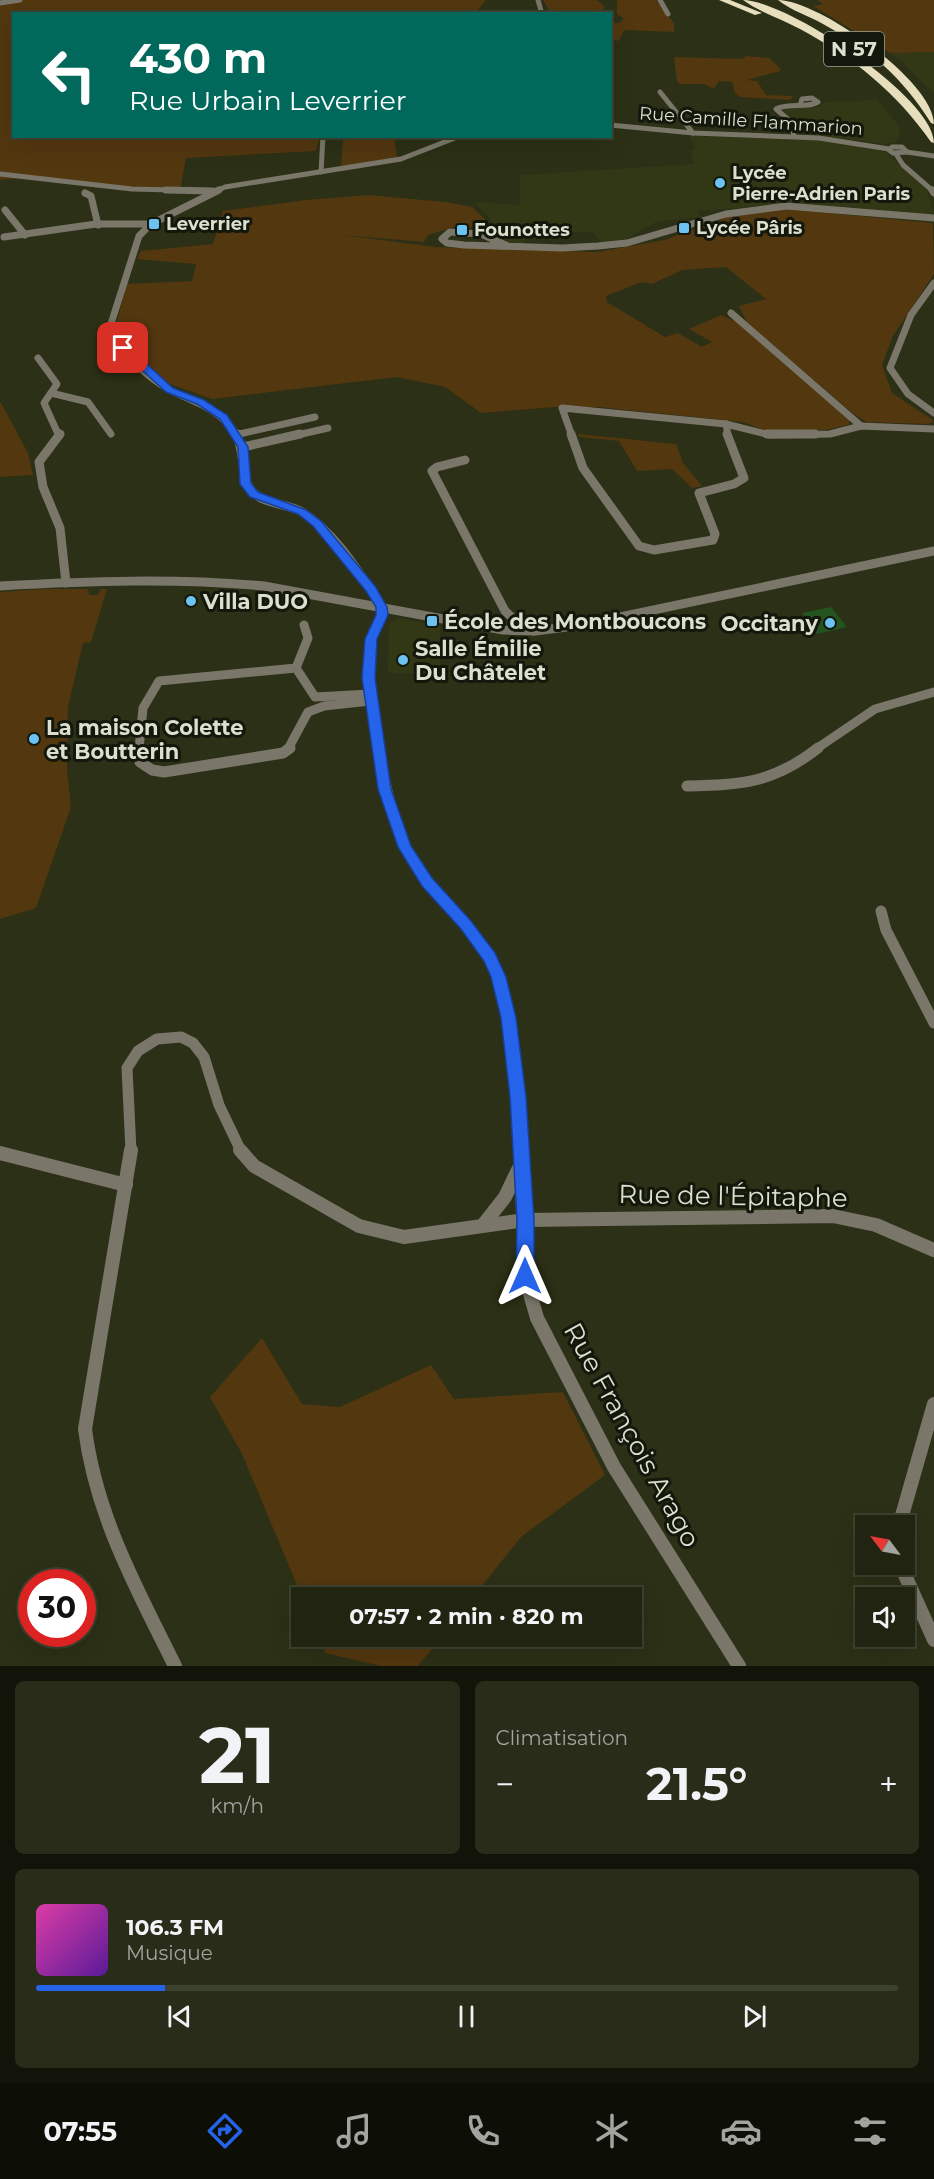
<!DOCTYPE html>
<html lang="fr">
<head>
<meta charset="utf-8">
<style>
	:root { --surface:#202410; --page:#282c19; --text:#f1f3f6; --muted:#a2a49f; --line:#3d4130; --accent:#2563eb }
	body { margin:0; font-family:Montserrat,sans-serif; background:var(--page); color:var(--text); height:100vh; display:flex; flex-direction:column; font-size:22px; white-space:nowrap }
	* { box-sizing:border-box; margin:0 }
	p { font-size:20px; color:var(--muted) }
	.icon { flex:none; width:33px; height:33px; fill:none; stroke:currentColor; stroke-width:2; stroke-linecap:round; stroke-linejoin:round }
	.map { position:relative; height:1666px; overflow:hidden }
	.side { display:flex; flex-direction:column; gap:15px; padding:15px; background:#121409; flex:1 }
	.side>* { flex:none }
	.guide { position:absolute; left:12px; top:12px; width:600px; height:126px; border-radius:0px; box-shadow:0 6px 24px #0002,0 0 0 2px var(--line); background:#00695c; color:#fff; overflow:hidden }
	.needle { width:39px; rotate:302deg }
	.controls { position:absolute; left:855px; top:1515px; display:grid; gap:12px }
	.controls a { display:grid; place-items:center; width:60px; height:60px; border-radius:0px; background:var(--surface); box-shadow:0 6px 24px #0002,0 0 0 2px var(--line); font-size:30px }
	.speed { position:absolute; left:18px; top:1569px; display:flex; gap:12px; font-size:30px; font-weight:700; text-align:center }
	.speed>* { display:grid; place-content:center; width:78px; height:78px; border-radius:50%; background:var(--surface); box-shadow:0 6px 24px #0002,0 0 0 2px var(--line); line-height:1 }
	.speed .limit { border:9px solid #d22; background:#fff; color:#111 }
	.pin { position:absolute; display:grid; place-items:center; width:51px; height:51px; color:#fff; margin:-26px; border-radius:12px; box-shadow:0 3px 9px #0006 }
	.me { position:absolute; width:66px; margin:-33px; rotate:0deg; stroke-linejoin:round; filter:drop-shadow(0 0 4px #0008) }
	.turn { display:flex; align-items:center; gap:21px; height:126px; padding:0 18px; font-size:27px }
	.turn .icon { width:78px; height:78px; stroke-width:2.5 }
	.turn b { display:block; font-size:42px; line-height:51px }
	.big { font-size:45px; font-weight:700; line-height:1.1 }
	.side .tile { flex:1; display:flex; flex-direction:column; justify-content:center; gap:9px; min-width:0; padding:0 21px; border-radius:9px; background:var(--page) }
	.side .dial { align-items:center; gap:0 }
	.dial b { font-size:78px; line-height:1 }
	.song { display:flex; align-items:center; gap:18px }
	.cover { width:72px; height:72px; border-radius:9px; background:linear-gradient(135deg,hsl(320 70% 55%),hsl(270 70% 35%)) }
	.played { height:6px; border-radius:3px; background:linear-gradient(90deg,var(--accent) 15%,var(--line) 15%) }
	.keys { display:flex; justify-content:space-around; direction:ltr }
	.heat { display:flex; justify-content:space-between; align-items:center; font-size:33px; direction:ltr }
	.side .tiles { flex:1; display:grid; gap:15px; grid-template-columns:1fr 1fr }
	.tile:last-child { grid-column:span 2 }
	.trip { position:absolute; left:291px; top:1587px; width:351px; height:60px; border-radius:0px; background:var(--surface); box-shadow:0 6px 24px #0002,0 0 0 2px var(--line); font-weight:700; line-height:60px; text-align:center }
	.tabs { display:flex; height:96px; justify-content:space-around; align-items:center; background:#0d0e06; color:var(--muted) }
	.tabs .icon { width:42px; height:42px }
	.tabs .current { color:var(--accent) }
	.tabs b { font-size:27px; color:var(--text) }
	.map>svg:first-child { display:block }
</style>
</head>
<body>
<div class="map">
<svg width="934" height="1666" viewBox="0 0 934 1666">
	<rect width="100%" height="100%" fill="#2b3016"/>
	<g fill="#323816">
		<path d="M 914,50 L 934,52 L 934,93 L 902,62 L 890,53 Z"/>
		<path d="M 877,100 L 898,125 L 900,134 L 895,142 L 884,144 L 803,133 L 796,121 L 782,111 L 785,108 L 817,107 L 825,102 Z"/>
		<path d="M 689,136 L 816,140 L 856,144 L 885,152 L 927,190 L 934,213 L 926,215 L 857,208 L 769,205 L 698,211 L 701,217 L 656,222 L 625,240 L 602,243 L 592,232 L 525,232 L 524,244 L 511,243 L 492,234 L 490,218 L 476,205 L 476,202 L 520,205 L 520,175 L 694,164 L 691,151 L 695,148 Z"/>
		<path d="M 400,618 L 440,626 L 440,673 L 388,673 L 389,625 L 395,619 Z"/>
	</g>
	<g fill="#52370f">
		<path d="M 0,0 L 486,0 L 475,14 L 14,14 L 14,136 L 320,137 L 316,151 L 186,158 L 180,191 L 94,187 L 26,177 L 0,180 Z"/>
		<path d="M 543,0 L 597,0 L 605,7 L 600,13 L 560,13 L 549,10 Z"/>
		<path d="M 617,0 L 656,0 L 674,23 L 674,32 L 624,30 L 619,41 L 611,39 L 610,23 L 619,23 L 624,19 L 617,14 Z"/>
		<path d="M 817,0 L 934,0 L 934,52 L 890,53 L 813,6 L 823,4 Z"/>
		<path d="M 746,56 L 769,58 L 780,68 L 780,71 L 747,80 L 757,81 L 766,95 L 793,96 L 790,100 L 740,97 L 735,93 L 732,82 L 719,81 L 714,89 L 704,84 L 679,84 L 677,81 L 674,57 L 742,59 Z"/>
		<path d="M 343,137 L 394,137 L 397,157 L 341,168 Z"/>
		<path d="M 368,195 L 446,202 L 472,207 L 485,219 L 485,228 L 454,227 L 428,235 L 424,242 L 343,235 L 435,247 L 598,252 L 664,240 L 730,216 L 785,209 L 933,223 L 934,274 L 893,336 L 882,365 L 892,393 L 934,421 L 928,424 L 867,422 L 855,415 L 747,323 L 739,306 L 766,299 L 726,267 L 682,270 L 652,284 L 642,282 L 606,296 L 607,302 L 665,337 L 678,333 L 702,347 L 712,342 L 689,329 L 721,315 L 741,324 L 849,417 L 849,425 L 825,430 L 766,431 L 743,422 L 598,407 L 555,407 L 481,413 L 445,387 L 397,377 L 212,399 L 167,383 L 119,338 L 116,325 L 127,284 L 192,281 L 196,264 L 137,259 L 141,251 L 213,244 L 223,211 L 306,200 Z"/>
		<path d="M 0,401 L 28,453 L 33,475 L 0,477 Z"/>
		<path d="M 578,434 L 676,444 L 683,463 L 702,486 L 692,488 L 672,469 L 637,471 L 619,441 L 579,437 Z"/>
		<path d="M 42,589 L 88,589 L 89,595 L 98,595 L 101,589 L 107,589 L 91,642 L 83,643 L 68,707 L 67,770 L 71,807 L 36,908 L 0,919 L 0,592 Z"/>
		<path d="M 262,1338 L 302,1404 L 340,1407 L 431,1365 L 454,1399 L 563,1392 L 605,1475 L 521,1537 L 473,1597 L 302,1597 L 242,1454 L 210,1397 Z"/>
		<path d="M 319,1637 L 442,1637 L 418,1666 L 381,1666 L 325,1653 Z"/>
	</g>
	<path fill="#23531e" d="M 831,607 L 847,627 L 817,634 L 802,613 Z"/>
	<g fill="none" stroke-linecap="round" stroke-linejoin="round">
		<g stroke="#7a776a" stroke-width="5">
			<path d="M 538,0 L 542,14"/>
			<path d="M 660,0 L 668,14"/>
			<path d="M 0,3 L 20,0"/>
			<path d="M 660,92 L 693,133"/>
			<path d="M 610,125 L 693,133 L 819,138 L 889,149"/>
			<path d="M 794,136 L 791,122 L 776,109 C 790,102 806,109 818,102 L 812,98 L 802,99 L 801,102"/>
			<path d="M 892,147 L 902,147 L 907,152 L 893,153 L 889,150 Z"/>
			<path d="M 907,152 L 934,156"/>
			<path d="M 896,154 L 903,165 L 933,191"/>
			<path d="M 321,172 L 323,136"/>
			<path d="M 0,174 L 132,189 L 213,191"/>
			<path d="M 216,191 L 225,187 L 401,159 L 460,136"/>
		</g>
		<g stroke="#7a776a" stroke-width="7">
			<path d="M 166,190 L 213,191"/>
			<path d="M 219,190 L 151,224 L 139,236 L 110,327 C 121,352 146,377 170,390 C 197,404 220,408 237,436"/>
			<path d="M 932,190 L 934,193"/>
			<path d="M 85,193 L 91,196 L 98,225"/>
			<path d="M 5,210 L 25,235"/>
			<path d="M 4,237 L 96,224 L 151,224"/>
			<path d="M 508,246 L 481,234 L 450,232 L 442,239 L 447,243 L 464,245 L 562,248 L 598,246 L 627,243 L 726,214 L 786,206 L 934,218"/>
			<path d="M 934,283 L 911,315 L 890,368 L 908,394 L 934,413"/>
			<path d="M 731,313 L 861,426"/>
			<path d="M 38,358 L 57,384 L 44,403 L 59,436"/>
			<path d="M 51,393 L 88,402 L 111,434"/>
			<path d="M 726,424 L 770,435 L 830,434 L 861,426 L 934,429"/>
			<path d="M 726,424 L 728,436"/>
			<path d="M 235,435 L 315,417"/>
			<path d="M 293,436 L 328,428"/>
			<path d="M 572,436 L 562,408 L 726,424"/>
		</g>
		<g stroke="#7a776a" stroke-width="9">
			<path d="M 60,434 L 39,462 L 43,487 L 60,528 L 66,583"/>
			<path d="M 236,434 C 246,452 239,476 252,491 C 264,505 287,503 302,512 C 336,533 360,574 382,607"/>
			<path d="M 571,434 L 583,468 L 639,546 L 654,550 L 713,540 L 715,534 L 699,493 L 734,484 L 744,478 L 727,434"/>
			<path d="M 767,434 L 815,434"/>
			<path d="M 235,435 L 238,434"/>
			<path d="M 243,447 L 300,434"/>
			<path d="M 465,460 L 437,467 L 432,471 L 505,611 L 517,622 L 534,631"/>
			<path d="M 0,586 C 88,581 176,578 264,586 L 503,630 L 535,631 L 582,625 L 934,551"/>
			<path d="M 296,668 L 315,697 L 370,694"/>
			<path d="M 139,749 L 143,708 L 159,681 L 296,668 L 308,638 L 304,625"/>
			<path d="M 288,749 L 308,712 L 324,706 L 370,701"/>
			<path d="M 379,749 C 374,714 367,678 371,642 C 372,630 382,620 382,607"/>
			<path d="M 816,749 L 875,709 L 934,692"/>
		</g>
		<g stroke="#7a776a" stroke-width="11">
			<path d="M 139,748 L 140,762 L 152,770 L 164,772 L 283,753 L 290,748"/>
			<path d="M 379,748 C 386,795 397,846 429,884 C 454,915 481,937 498,974 C 502,984 503,995 505,1005 C 515,1053 518,1103 521,1151"/>
			<path d="M 687,786 C 742,785 773,783 818,748"/>
			<path d="M 881,911 L 886,930 L 934,1023"/>
			<path d="M 131,1151 L 127,1068 L 138,1051 L 157,1039 L 181,1037 L 193,1043 L 204,1057 L 219,1105 L 241,1151"/>
		</g>
		<g stroke="#7a776a" stroke-width="14">
			<path d="M 131,1150 L 85,1429 C 96,1516 137,1589 175,1666"/>
			<path d="M 240,1150 L 254,1166 L 359,1226 L 404,1237 L 525,1220 L 833,1216 L 876,1225 L 934,1250"/>
			<path d="M 521,1150 L 525,1276 L 537,1318 L 614,1467 L 739,1666"/>
			<path d="M 0,1153 L 126,1185"/>
			<path d="M 483,1225 L 505,1197 L 520,1166"/>
			<path d="M 899,1526 L 934,1404"/>
			<path d="M 900,1564 L 934,1640"/>
		</g>
		<g fill="#e6debd" fill-rule="evenodd">
			<path d="M 719,0 L 730,0 L 762,13 L 755,15 Z"/>
			<path d="M 743,0 C 786,0 934,97 934,143 L 931,142 C 896,92 854,58 800,29 C 782,19 759,12 743,0 Z"/>
			<path d="M 778,0 C 818,0 934,81 934,124 L 931,123 C 902,77 871,50 823,24 C 809,16 790,10 778,0 Z"/>
		</g>
	</g>
	<path fill="#2563eb" stroke="#184099" stroke-width="1.5" d="M 120,346 L 127,346 L 173,388 L 204,400 L 227,415 L 248,447 L 251,483 L 258,492 L 306,510 L 321,521 L 375,586 L 387,607 L 388,615 L 377,639 L 375,678 L 391,789 L 411,846 L 432,878 L 471,921 L 495,953 L 506,977 L 516,1018 L 526,1097 L 534,1220 L 534,1276 L 531,1282 L 525,1284 L 519,1282 L 516,1276 L 517,1220 L 510,1097 L 501,1018 L 491,977 L 484,961 L 461,929 L 422,886 L 398,847 L 378,789 L 362,678 L 365,639 L 376,615 L 376,607 L 366,591 L 313,526 L 298,514 L 250,497 L 240,484 L 238,447 L 220,419 L 197,404 L 166,392 L 120,350 Z"/>
	<g fill="#6cc3f2" stroke="#14170b" stroke-width="2">
		<circle cx="720" cy="183" r="6"/>
		<rect x="148" y="218" width="12" height="12" rx="3"/>
		<rect x="678" y="222" width="12" height="12" rx="3"/>
		<rect x="456" y="224" width="12" height="12" rx="3"/>
		<circle cx="191" cy="601" r="6"/>
		<rect x="426" y="615" width="12" height="12" rx="3"/>
		<circle cx="830" cy="623" r="6"/>
		<circle cx="403" cy="660" r="6"/>
		<circle cx="34" cy="739" r="6"/>
	</g>
	<g text-anchor="middle" dominant-baseline="central" stroke-width="6" stroke-linejoin="round" paint-order="stroke">
		<g font-size="18" fill="#dadfce" stroke="#14170b">
			<text transform="translate(751 121) rotate(4)">Rue Camille Flammarion</text>
		</g>
		<g font-size="18" font-weight="bold" fill="#dadfce" stroke="#14170b" text-anchor="start">
			<text x="732" y="173">Lycée<tspan x="732" dy="21">Pierre-Adrien Paris</tspan></text>
			<text x="166" y="224">Leverrier</text>
			<text x="696" y="228">Lycée Pâris</text>
			<text x="474" y="230">Founottes</text>
		</g>
		<rect fill="#14170b" stroke="#9fa394" stroke-width="1.5" x="824" y="32" width="60" height="34" rx="4.5"/>
		<g font-size="20" font-weight="bold" fill="#dadfce">
			<text x="854" y="49">N 57</text>
		</g>
		<g font-size="21" font-weight="bold" fill="#dadfce" stroke="#14170b" text-anchor="start">
			<text x="203" y="601">Villa DUO</text>
			<text x="444" y="621">École des Montboucons</text>
			<text x="818" y="623" text-anchor="end">Occitany</text>
			<text x="415" y="648">Salle Émilie<tspan x="415" dy="24">Du Châtelet</tspan></text>
			<text x="46" y="727">La maison Colette<tspan x="46" dy="24">et Boutterin</tspan></text>
		</g>
		<g font-size="26" fill="#dadfce" stroke="#14170b">
			<text transform="translate(733 1196) rotate(1)">Rue de l'Épitaphe</text>
			<text transform="translate(632 1435) rotate(61)">Rue François Arago</text>
		</g>
	</g>
</svg>
<div class="controls">
<a><svg class="needle" viewBox="-14 -14 28 28"><path d="M0-13l5 13h-10z" fill="#e53935"/><path d="M0 13l5-13h-10z" fill="#a2a49f"/></svg></a>
<a><svg class="icon" aria-label="sound" viewBox="0 0 24 24"><path d="M4 9h4l5-4v14l-5-4H4zM17 9q2 3 0 6"/></svg></a>
</div>
<div class="speed"><div class="limit">30</div></div>
<div class="pin" style="left:123px;top:348px;background:#d93025"><svg class="icon" aria-label="arrive" viewBox="0 0 24 24"><path d="M6 21V4h12l-3 4 3 4H6"/></svg></div>
<svg class="me" style="left:525px;top:1276px" viewBox="-20 -20 40 40"><path d="M0-17L14 15 0 8-14 15z" fill="#2563eb" stroke="#fff" stroke-width="4"/></svg>
<div class="trip">07:57 · 2 min · 820 m</div>
<div class="guide">
<div class="turn"><svg class="icon" aria-label="left" viewBox="0 0 24 24"><path d="M17 20v-9H6M10 6l-5 5 5 5"/></svg><div><b>430 m</b>Rue Urbain Leverrier</div></div>
</div>
</div>
<section class="side">
<div class="tiles">
<div class="tile dial"><b>21</b><p>km/h</p></div>
<div class="tile"><p>Climatisation</p>
<div class="heat"><a>−</a><b class="big">21.5°</b><a>+</a></div>
</div>
<div class="tile">
<div class="song"><i class="cover"></i><div><b>106.3 FM</b><p>Musique</p></div></div>
<div class="played"></div>
<div class="keys"><svg class="icon" aria-label="previous" viewBox="0 0 24 24"><path d="M18 5L8 12l10 7zM5 5v14"/></svg><svg class="icon" aria-label="pause" viewBox="0 0 24 24"><path d="M8 5v14M16 5v14"/></svg><svg class="icon" aria-label="next" viewBox="0 0 24 24"><path d="M6 5l10 7-10 7zM19 5v14"/></svg></div>
</div>
</div>
</section>
<nav class="tabs">
<b>07:55</b>
<svg class="icon current" aria-label="directions" viewBox="0 0 24 24"><path d="M12 3l9 9-9 9-9-9zM9 14v-3h6M13 9l2 2-2 2"/></svg>
<svg class="icon" aria-label="music" viewBox="0 0 24 24"><path d="M9 18V5l10-2v13"/><circle cx="6" cy="18" r="3"/><circle cx="16" cy="16" r="3"/></svg>
<svg class="icon" aria-label="phone" viewBox="0 0 24 24"><path d="M5 4h4l2 5-3 2q2 4 5 5l2-3 5 2v4C11 20 4 13 5 4z"/></svg>
<svg class="icon" aria-label="climate" viewBox="0 0 24 24"><path d="M12 3v18M4 7l16 10M4 17L20 7"/></svg>
<svg class="icon" aria-label="car" viewBox="0 0 24 24"><path d="M5 17H2v-5l4-1 3-4h7l3 4 3 1v5h-3M9 17h6M6 11h13"/><circle cx="7" cy="17" r="2"/><circle cx="17" cy="17" r="2"/></svg>
<svg class="icon" aria-label="filters" viewBox="0 0 24 24"><path d="M4 7h16M4 17h16"/><circle cx="9" cy="7" r="2"/><circle cx="15" cy="17" r="2"/></svg>
</nav>
</body>
</html>
